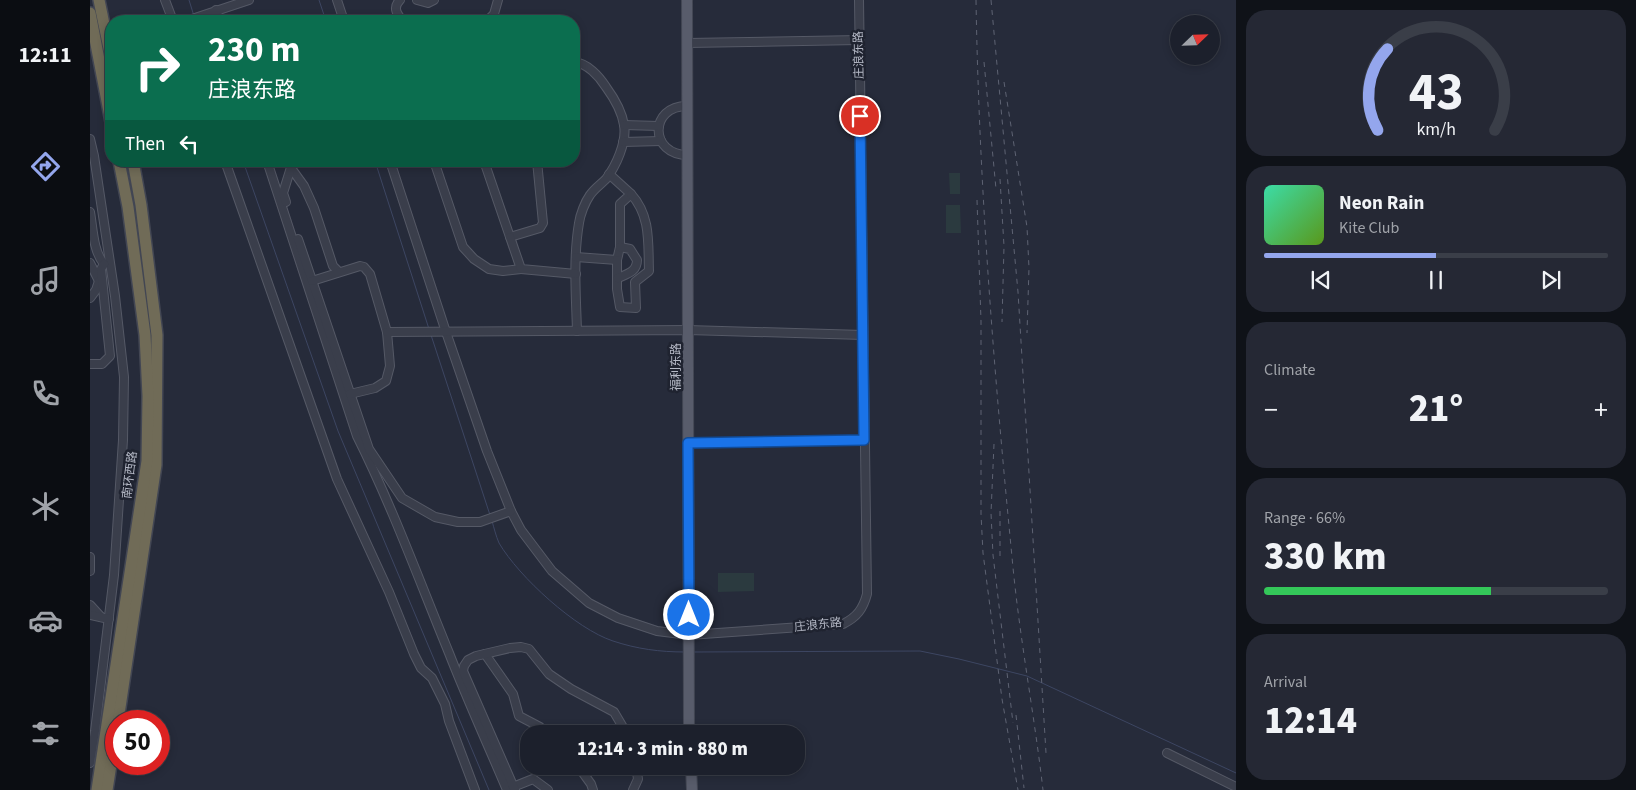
<!DOCTYPE html>
<html lang="en">
<head>
<meta charset="utf-8">
<style>
	:root { --surface:#1c202c; --page:#252834; --text:#f1f3f6; --muted:#a0a3a9; --line:#3a3e48; --accent:#94a6ed }
	body { margin:0; font-family:"Source Sans 3","Noto Sans SC",sans-serif; background:var(--page); color:var(--text); height:100vh; display:flex; flex-direction:column; font-size:19px; white-space:nowrap }
	* { box-sizing:border-box; margin:0 }
	p { font-size:16px; color:var(--muted) }
	.icon { flex:none; width:28px; height:28px; fill:none; stroke:currentColor; stroke-width:2; stroke-linecap:round; stroke-linejoin:round }
	.map { position:relative; flex:1; overflow:hidden }
	.panel { display:flex; flex-direction:column; gap:10px; padding:10px; background:#0f1218; width:400px }
	.panel>* { flex:none }
	.banner { position:absolute; left:15px; top:15px; width:475px; height:152px; border-radius:20px; box-shadow:0 2px 8px #0003,0 0 0 1px var(--line); background:#0b6e4f; color:#fff; overflow:hidden }
	.needle { width:32px; rotate:67deg }
	.fabs { position:absolute; left:1080px; top:15px; display:grid; gap:10px }
	.fabs a { display:grid; place-items:center; width:50px; height:50px; border-radius:50%; background:var(--surface); box-shadow:0 2px 8px #0003,0 0 0 1px var(--line); font-size:25px }
	.speed { position:absolute; left:15px; top:710px; display:flex; gap:10px; font-size:25px; font-weight:700; text-align:center }
	.speed>* { display:grid; place-content:center; width:65px; height:65px; border-radius:50%; background:var(--surface); box-shadow:0 2px 8px #0003,0 0 0 1px var(--line); line-height:1 }
	.speed .limit { border:8px solid #d22; background:#fff; color:#111 }
	.pin { position:absolute; display:grid; place-items:center; width:42px; height:42px; color:#fff; margin:-21px; border:2px solid #fff; border-radius:50%; box-shadow:0 1px 5px #0007 }
	.me { position:absolute; width:55px; margin:-28px; rotate:0deg; stroke-linejoin:round; filter:drop-shadow(0 0 4px #0008) }
	.turn { display:flex; align-items:center; gap:18px; height:105px; padding:0 20px; font-size:22px }
	.turn .icon { width:65px; height:65px; stroke-width:2.5 }
	.turn b { display:block; font-size:35px; line-height:42px }
	.then { display:flex; align-items:center; height:48px; padding:0 20px; background:#0003; gap:10px; font-size:19px }
	.big { font-size:38px; font-weight:800; line-height:1.1 }
	.panel .widget { flex:1; display:flex; flex-direction:column; justify-content:center; gap:8px; min-width:0; padding:0 18px; border-radius:20px; background:var(--page) }
	.panel .dial { align-items:center; gap:0 }
	.dial svg { height:130px; overflow:visible; fill:none; stroke:var(--line); stroke-width:7; stroke-linecap:round; text-anchor:middle }
	.dial text { fill:var(--text); stroke:none }
	.song { display:flex; align-items:center; gap:15px }
	.cover { width:60px; height:60px; border-radius:8px; background:linear-gradient(135deg,hsl(160 70% 55%),hsl(90 70% 35%)) }
	.played { height:5px; border-radius:2px; background:linear-gradient(90deg,var(--accent) 50%,var(--line) 50%) }
	.keys { display:flex; justify-content:space-around; direction:ltr }
	.heat { display:flex; justify-content:space-between; align-items:center; font-size:28px; direction:ltr }
	.charge { height:8px; border-radius:4px; background:linear-gradient(90deg,#34c759 66%,var(--line) 0) }
	.trip { position:absolute; left:430px; top:725px; width:285px; height:50px; border-radius:20px; background:var(--surface); box-shadow:0 2px 8px #0003,0 0 0 1px var(--line); font-weight:800; line-height:50px; text-align:center }
	main { display:flex; flex:1; min-height:0 }
	.tabs { display:flex; flex-direction:column; width:90px; justify-content:space-around; align-items:center; background:#0b0d12; color:var(--muted) }
	.tabs .icon { width:35px; height:35px }
	.tabs .selected { color:var(--accent) }
	.tabs b { font-size:22px; color:var(--text) }
	.map>svg:first-child { display:block }
</style>
</head>
<body>
<main>
<nav class="tabs">
<b>12:11</b>
<svg class="icon selected" aria-label="directions" viewBox="0 0 24 24"><path d="M12 3l9 9-9 9-9-9zM9 14v-3h6M13 9l2 2-2 2"/></svg>
<svg class="icon" aria-label="music" viewBox="0 0 24 24"><path d="M9 18V5l10-2v13"/><circle cx="6" cy="18" r="3"/><circle cx="16" cy="16" r="3"/></svg>
<svg class="icon" aria-label="phone" viewBox="0 0 24 24"><path d="M5 4h4l2 5-3 2q2 4 5 5l2-3 5 2v4C11 20 4 13 5 4z"/></svg>
<svg class="icon" aria-label="climate" viewBox="0 0 24 24"><path d="M12 3v18M4 7l16 10M4 17L20 7"/></svg>
<svg class="icon" aria-label="car" viewBox="0 0 24 24"><path d="M5 17H2v-5l4-1 3-4h7l3 4 3 1v5h-3M9 17h6M6 11h13"/><circle cx="7" cy="17" r="2"/><circle cx="17" cy="17" r="2"/></svg>
<svg class="icon" aria-label="filters" viewBox="0 0 24 24"><path d="M4 7h16M4 17h16"/><circle cx="9" cy="7" r="2"/><circle cx="15" cy="17" r="2"/></svg>
</nav>
<div class="map">
<svg width="1146" height="790" viewBox="0 0 1146 790">
	<rect width="100%" height="100%" fill="#262b3a"/>
	<g fill="#2b3a3f">
		<path d="M 859,173 L 870,173 L 870,194 L 860,194 Z"/>
		<path d="M 856,205 L 870,205 L 871,233 L 856,233 Z"/>
		<path d="M 628,573 L 664,573 L 664,591 L 628,592 Z"/>
	</g>
	<g fill="none" stroke-linecap="round" stroke-linejoin="round">
		<g stroke="#3d4662" stroke-width="1">
			<path d="M 99,0 L 104,16"/>
			<path d="M 229,0 L 236,21"/>
			<path d="M 153,161 L 248,431 L 399,790"/>
			<path d="M 285,161 L 339,329"/>
			<path d="M 341,335 L 400,515"/>
			<path d="M 402,521 C 404,528 406,536 409,543 C 429,577 486,629 523,641 C 547,649 570,652 595,652"/>
			<path d="M 604,652 L 830,651 L 869,659 L 937,676 L 1146,773"/>
		</g>
		<defs>
			<g id="minor">
				<path d="M 75,0 L 83,21"/>
				<path d="M 247,0 L 254,21"/>
				<path d="M 310,0 C 303,7 306,13 312,20"/>
				<path d="M 327,0 L 338,3 L 344,0"/>
				<path d="M 126,10 L 130,21"/>
				<path d="M 96,21 L 159,0"/>
				<path d="M 397,21 L 404,14 L 408,0"/>
				<path d="M 597,43 L 769,40"/>
				<path d="M 484,62 C 497,63 509,76 516,87 C 524,98 532,112 534,125 C 537,142 526,166 516,179 C 511,184 504,189 500,195 C 495,202 490,215 489,223 C 483,258 486,296 487,331"/>
				<path d="M 597,106 C 559,106 559,155 598,155"/>
				<path d="M 534,125 L 569,126"/>
				<path d="M 0,139 L 4,156 L 25,296 L 34,377 L 33,440 L 24,575 L 5,731 L 0,763"/>
				<path d="M 533,142 L 571,141"/>
				<path d="M 135,161 L 247,479 L 299,592 L 324,654 L 331,668 L 342,678 L 355,704 L 359,721 L 385,790"/>
				<path d="M 177,161 L 267,436 C 302,506 329,580 359,653 C 377,699 398,745 417,790"/>
				<path d="M 300,161 L 356,332 L 397,451 L 421,511 L 431,530 L 462,571 L 499,603 L 528,618 L 567,631 L 599,635 L 753,624 C 767,617 773,609 777,594 L 769,0"/>
				<path d="M 344,161 L 373,247 L 384,259 L 399,269 L 413,271 L 431,269"/>
				<path d="M 394,161 L 420,237 L 450,228 L 453,223 L 447,161"/>
				<path d="M 201,168 L 214,186 L 224,208 L 243,266 L 249,272"/>
				<path d="M 196,202 L 193,193 L 203,161"/>
				<path d="M 0,212 C 3,229 3,251 14,264"/>
				<path d="M 420,237 L 431,269 L 486,274"/>
				<path d="M 208,239 L 279,449 L 312,498 L 345,517 L 368,522 L 390,522 L 421,511"/>
				<path d="M 486,257 L 527,260 L 530,247 L 530,204 L 541,194 L 519,174"/>
				<path d="M 527,260 L 527,289 L 530,307 L 546,308 L 545,282 L 559,271 C 558,243 561,216 541,194"/>
				<path d="M 0,263 L 9,281 L 12,281"/>
				<path d="M 528,278 C 537,274 547,272 547,260 L 540,249 L 530,247"/>
				<path d="M 222,281 L 270,266 L 274,267 L 280,274 L 297,332 L 300,366 L 296,381 L 285,388 L 260,394"/>
				<path d="M 0,298 L 6,290 L 9,281"/>
				<path d="M 297,332 L 598,330 L 773,335"/>
				<path d="M 0,364 L 12,364 L 20,356 L 11,269 L 14,264"/>
				<path d="M 598,443 L 774,440"/>
				<path d="M 0,557 L 0,571"/>
				<path d="M 0,605 L 11,617"/>
				<path d="M 0,615 L 19,619"/>
				<path d="M 395,654 L 423,694 L 429,716 L 450,727 L 457,734"/>
				<path d="M 1077,753 L 1146,787"/>
				<path d="M 488,766 L 501,784 L 503,790"/>
				<path d="M 423,787 L 443,779 L 458,790"/>
				<path d="M 425,790 L 373,671 L 374,666 L 378,660 L 386,656 L 420,648 L 431,647 L 439,649 L 459,674 L 481,689 L 524,712 L 537,734"/>
				<path d="M 543,790 L 548,779 L 546,766"/>
			</g>
			<g id="major">
				<path d="M 597,0 L 599,734"/>
				<path d="M 601,766 L 602,790"/>
			</g>
			<g id="highway">
				<path d="M 9,0 L 21,58"/>
				<path d="M 0,13 L 21,122"/>
				<path d="M 28,721 L 66,465 L 67,335 L 51,205 L 43,161"/>
				<path d="M 7,790 L 57,461 L 58,396 L 55,335 L 38,207 L 29,161"/>
				<path d="M 17,790 L 26,733"/>
			</g>
		</defs>
		<use href="#minor" stroke="#555966" stroke-width="10"/>
		<use href="#major" stroke="#434754" stroke-width="12"/>
		<use href="#highway" stroke="#424653" stroke-width="14"/>
		<use href="#minor" stroke="#3a3e4b" stroke-width="8"/>
		<use href="#major" stroke="#585c6b" stroke-width="10"/>
		<use href="#highway" stroke="#706b57" stroke-width="11"/>
		<g stroke="#5e6373" stroke-width="1" stroke-dasharray="5 5" stroke-linecap="butt">
			<path d="M 886,0 C 889,186 904,372 922,557 C 929,635 944,712 953,790"/>
			<path d="M 901,0 L 928,292 L 956,753"/>
			<path d="M 894,62 L 906,189"/>
			<path d="M 914,82 L 937,227 L 939,268 L 937,333"/>
			<path d="M 910,179 L 914,246 L 912,322"/>
			<path d="M 887,200 L 891,321 L 891,514 L 893,553 L 912,699 L 928,790"/>
			<path d="M 904,444 L 901,513 L 903,555 L 923,723"/>
			<path d="M 910,556 L 910,509"/>
			<path d="M 926,715 L 934,788"/>
		</g>
	</g>
	<g fill="none" stroke-linecap="round" stroke-linejoin="round">
		<defs>
			<path id="route" d="M 599,615 L 598,443 L 774,440 L 770,116"/>
		</defs>
		<use href="#route" stroke="#114b97" stroke-width="12"/>
		<use href="#route" stroke="#1a73e8" stroke-width="9"/>
	</g>
	<g text-anchor="middle" dominant-baseline="central" stroke-width="5" stroke-linejoin="round" paint-order="stroke">
		<g font-size="12" fill="#b5b9c6" stroke="#1f2330">
			<text transform="translate(769 55) rotate(-91)">庄浪东路</text>
			<text transform="translate(586 367) rotate(-90)">福利东路</text>
			<text transform="translate(40 475) rotate(-83)">南环西路</text>
			<text transform="translate(728 625) rotate(-6)">庄浪东路</text>
		</g>
	</g>
</svg>
<div class="fabs">
<a><svg class="needle" viewBox="-14 -14 28 28"><path d="M0-13l5 13h-10z" fill="#e53935"/><path d="M0 13l5-13h-10z" fill="#a0a3a9"/></svg></a>
</div>
<div class="speed"><div class="limit">50</div></div>
<div class="pin" style="left:770px;top:116px;background:#d93025"><svg class="icon" aria-label="arrive" viewBox="0 0 24 24"><path d="M6 21V4h12l-3 4 3 4H6"/></svg></div>
<svg class="me" style="left:599px;top:615px" viewBox="-20 -20 40 40"><circle r="17" fill="#1a73e8" stroke="#fff" stroke-width="3"/><path d="M0-11L8 9 0 5-8 9z" fill="#fff"/></svg>
<div class="trip">12:14 · 3 min · 880 m</div>
<div class="banner">
<div class="turn"><svg class="icon" aria-label="right" viewBox="0 0 24 24"><path d="M7 20v-9h11M14 6l5 5-5 5"/></svg><div><b>230 m</b>庄浪东路</div></div>
<div class="then">Then<svg class="icon" aria-label="left" viewBox="0 0 24 24"><path d="M17 20v-9H6M10 6l-5 5 5 5"/></svg></div>
</div>
</div>
<section class="panel">
<div class="widget dial"><svg viewBox="0 0 100 80">
<path d="M14 69A42 42 0 1 1 86 69"/>
<path d="M14 69A42 42 0 0 1 20 19" stroke="#94a6ed"/>
<text x="50" y="56" font-size="32" font-weight="700">43</text>
<text x="50" y="72" font-size="11">km/h</text>
</svg></div>
<div class="widget">
<div class="song"><i class="cover"></i><div><b>Neon Rain</b><p>Kite Club</p></div></div>
<div class="played"></div>
<div class="keys"><svg class="icon" aria-label="previous" viewBox="0 0 24 24"><path d="M18 5L8 12l10 7zM5 5v14"/></svg><svg class="icon" aria-label="pause" viewBox="0 0 24 24"><path d="M8 5v14M16 5v14"/></svg><svg class="icon" aria-label="next" viewBox="0 0 24 24"><path d="M6 5l10 7-10 7zM19 5v14"/></svg></div>
</div>
<div class="widget"><p>Climate</p>
<div class="heat"><a>−</a><b class="big">21°</b><a>+</a></div>
</div>
<div class="widget"><p>Range · 66%</p><b class="big">330 km</b><div class="charge"></div></div>
<div class="widget"><p>Arrival</p><b class="big">12:14</b></div>
</section>
</main>
</body>
</html>
